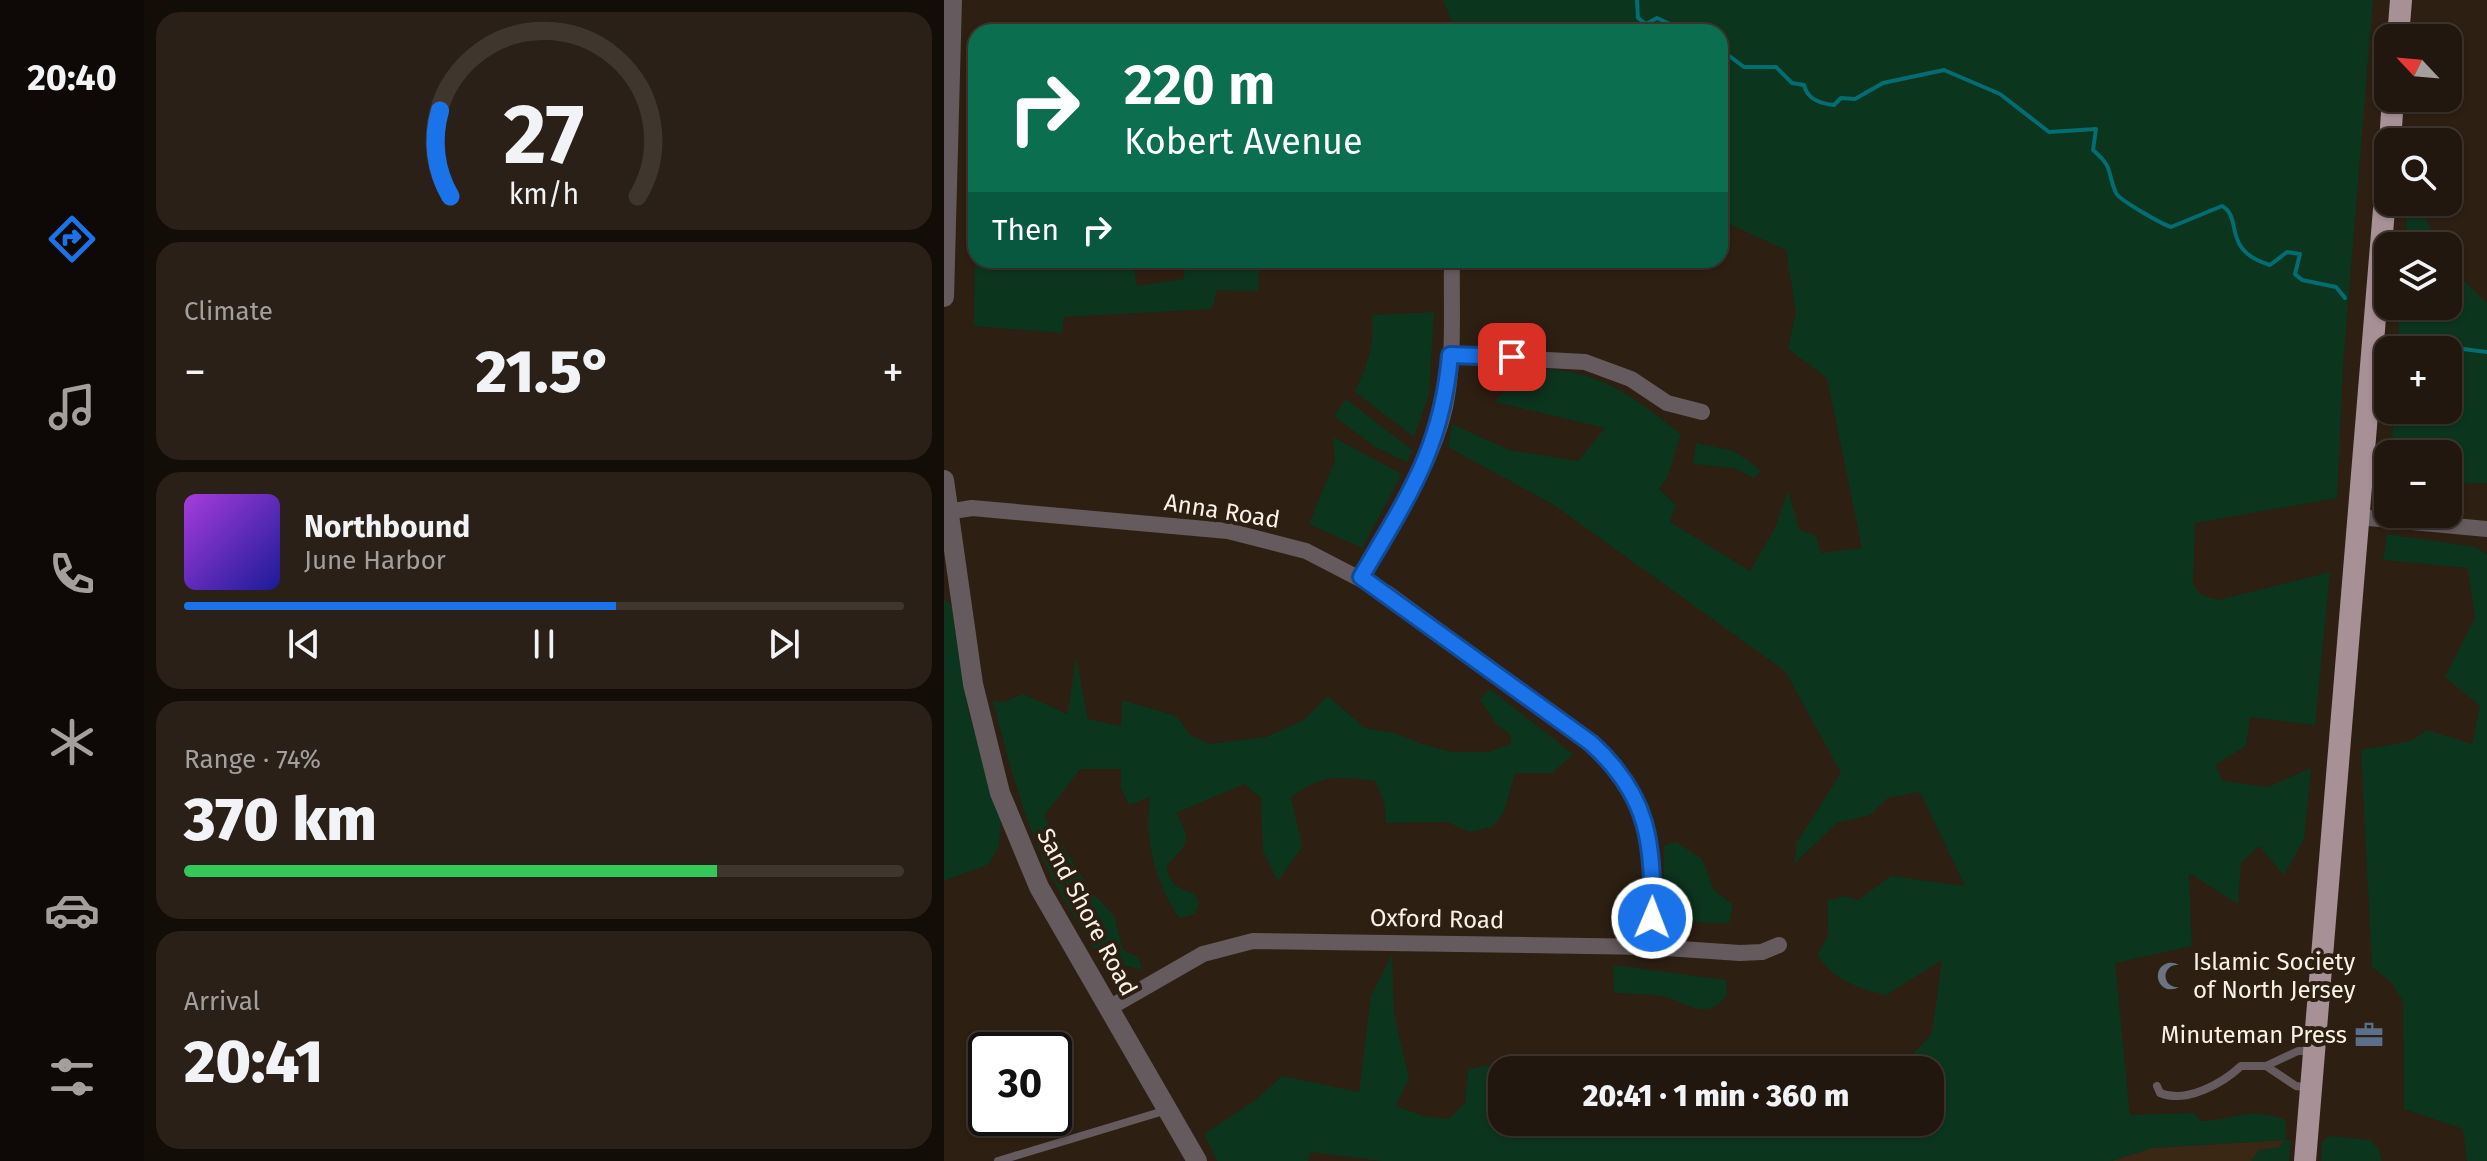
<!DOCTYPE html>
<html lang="en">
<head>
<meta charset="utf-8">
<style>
	:root { --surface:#22170e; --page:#2a2017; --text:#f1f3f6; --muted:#a29f9e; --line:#3f362e; --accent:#1a73e8 }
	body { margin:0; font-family:"Fira Sans",sans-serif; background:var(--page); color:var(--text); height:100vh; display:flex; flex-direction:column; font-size:30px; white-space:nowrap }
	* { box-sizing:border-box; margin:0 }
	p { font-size:26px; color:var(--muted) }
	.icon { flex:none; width:44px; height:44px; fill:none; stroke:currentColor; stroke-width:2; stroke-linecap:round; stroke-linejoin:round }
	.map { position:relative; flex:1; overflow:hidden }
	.details { display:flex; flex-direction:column; gap:12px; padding:12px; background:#130d08; width:800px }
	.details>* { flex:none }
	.hud { position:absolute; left:24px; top:24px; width:760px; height:244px; border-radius:24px; box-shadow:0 2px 6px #0004,0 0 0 2px var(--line); background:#0b6e4f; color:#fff; overflow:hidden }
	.needle { width:52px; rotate:296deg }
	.tools { position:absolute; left:1430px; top:24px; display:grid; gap:16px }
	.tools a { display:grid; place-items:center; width:88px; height:88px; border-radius:16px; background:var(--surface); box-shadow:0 2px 6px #0004,0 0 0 2px var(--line); font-size:40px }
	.speed { position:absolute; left:24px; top:1032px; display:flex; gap:16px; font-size:40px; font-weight:700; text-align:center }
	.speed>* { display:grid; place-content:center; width:104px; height:104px; border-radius:50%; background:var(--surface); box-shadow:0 2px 6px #0004,0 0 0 2px var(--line); line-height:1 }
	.speed .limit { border:4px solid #111; border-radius:12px; background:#fff; color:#111 }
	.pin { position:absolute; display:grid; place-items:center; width:68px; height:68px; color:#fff; margin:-34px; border-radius:16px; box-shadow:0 4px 12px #0006 }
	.me { position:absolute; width:88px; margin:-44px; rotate:1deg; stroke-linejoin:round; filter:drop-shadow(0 0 6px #0008) }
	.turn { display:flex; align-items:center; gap:28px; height:168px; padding:0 24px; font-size:36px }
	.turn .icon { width:104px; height:104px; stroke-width:2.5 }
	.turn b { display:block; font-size:56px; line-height:68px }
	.then { display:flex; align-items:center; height:76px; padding:0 24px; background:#0003; gap:16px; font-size:30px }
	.big { font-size:60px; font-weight:800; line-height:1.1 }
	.details .card { flex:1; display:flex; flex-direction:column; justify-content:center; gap:12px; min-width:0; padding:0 28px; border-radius:24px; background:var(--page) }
	.details .dial { align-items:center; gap:0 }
	.dial svg { height:208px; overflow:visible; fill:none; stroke:var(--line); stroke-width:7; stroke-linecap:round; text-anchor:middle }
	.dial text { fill:var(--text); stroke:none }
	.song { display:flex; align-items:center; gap:24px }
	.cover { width:96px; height:96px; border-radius:12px; background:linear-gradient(135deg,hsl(280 70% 55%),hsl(240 70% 35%)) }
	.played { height:8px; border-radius:4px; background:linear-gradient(90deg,var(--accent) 60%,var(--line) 60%) }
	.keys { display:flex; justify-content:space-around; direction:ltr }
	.heat { display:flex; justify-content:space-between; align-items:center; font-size:44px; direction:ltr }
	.charge { height:12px; border-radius:6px; background:linear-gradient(90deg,#34c759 74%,var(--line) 0) }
	.trip { position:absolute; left:544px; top:1056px; width:456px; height:80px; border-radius:24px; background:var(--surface); box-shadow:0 2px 6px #0004,0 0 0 2px var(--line); font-weight:800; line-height:80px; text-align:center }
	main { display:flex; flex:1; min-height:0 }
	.dock { display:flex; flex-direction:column; width:144px; justify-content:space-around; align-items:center; background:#0e0906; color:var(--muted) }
	.dock .icon { width:56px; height:56px }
	.dock .active { color:var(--accent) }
	.dock b { font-size:36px; color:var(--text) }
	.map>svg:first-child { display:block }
</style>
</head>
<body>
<main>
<nav class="dock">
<b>20:40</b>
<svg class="icon active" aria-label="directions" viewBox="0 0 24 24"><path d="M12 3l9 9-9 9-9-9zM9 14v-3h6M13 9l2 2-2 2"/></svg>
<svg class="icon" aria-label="music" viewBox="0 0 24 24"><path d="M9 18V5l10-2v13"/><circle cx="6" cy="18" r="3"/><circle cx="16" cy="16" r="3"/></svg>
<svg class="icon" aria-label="phone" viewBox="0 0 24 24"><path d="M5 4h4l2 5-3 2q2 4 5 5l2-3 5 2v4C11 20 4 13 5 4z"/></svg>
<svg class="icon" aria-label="climate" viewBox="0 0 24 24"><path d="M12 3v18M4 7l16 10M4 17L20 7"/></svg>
<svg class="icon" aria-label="car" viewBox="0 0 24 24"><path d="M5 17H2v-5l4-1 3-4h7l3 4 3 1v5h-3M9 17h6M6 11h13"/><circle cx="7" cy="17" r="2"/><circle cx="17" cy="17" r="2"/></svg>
<svg class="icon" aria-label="filters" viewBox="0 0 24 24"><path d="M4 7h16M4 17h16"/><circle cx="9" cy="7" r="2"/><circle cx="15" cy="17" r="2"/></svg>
</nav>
<section class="details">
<div class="card dial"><svg viewBox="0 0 100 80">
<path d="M14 69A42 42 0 1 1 86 69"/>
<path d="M14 69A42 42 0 0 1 10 36" stroke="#1a73e8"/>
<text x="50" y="56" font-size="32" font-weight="700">27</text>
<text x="50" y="72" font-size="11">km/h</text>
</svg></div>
<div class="card"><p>Climate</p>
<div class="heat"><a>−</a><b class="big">21.5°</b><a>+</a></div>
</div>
<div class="card">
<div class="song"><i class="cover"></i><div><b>Northbound</b><p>June Harbor</p></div></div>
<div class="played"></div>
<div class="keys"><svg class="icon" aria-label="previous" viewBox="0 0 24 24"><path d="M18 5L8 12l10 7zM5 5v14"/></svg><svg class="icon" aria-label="pause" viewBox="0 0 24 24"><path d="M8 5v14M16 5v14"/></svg><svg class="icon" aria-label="next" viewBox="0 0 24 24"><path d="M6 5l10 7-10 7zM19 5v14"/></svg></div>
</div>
<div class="card"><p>Range · 74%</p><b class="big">370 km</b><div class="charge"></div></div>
<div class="card"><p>Arrival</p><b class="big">20:41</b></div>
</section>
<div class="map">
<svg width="1543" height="1161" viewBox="0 0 1543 1161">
	<rect width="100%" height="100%" fill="#2d1f12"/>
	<path fill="#3a2714" d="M 1341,1140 L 1339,1161 L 1167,1161 L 1208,1148 Z"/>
	<g fill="#0c351e">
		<path d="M 499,0 L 1429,0 L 1399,365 L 1393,498 L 1251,523 L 1249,584 L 1257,595 L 1274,600 L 1386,572 L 1371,725 L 1306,717 L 1302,746 L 1271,765 L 1279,781 L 1324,787 L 1367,768 L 1360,839 L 1340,875 L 1315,846 L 1297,863 L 1294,904 L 1245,873 L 1248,946 L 1171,963 L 1186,1115 L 1250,1113 L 1257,1121 C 1294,1120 1301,1106 1342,1120 L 1341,1139 L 1347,1140 L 1345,1161 L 1307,1161 L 1315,1150 L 1335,1147 L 1340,1140 L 1208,1148 L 1167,1161 L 437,1161 L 367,1152 L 364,1161 L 273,1161 L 260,1134 L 310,1101 L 338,1076 L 415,1092 L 427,996 L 448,954 L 450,1015 L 465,1078 L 452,1106 L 479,1116 L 505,1119 L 521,1103 L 524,1069 L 557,1063 L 558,1122 L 794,1122 L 802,1136 L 865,1122 L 986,1122 L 986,1070 L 955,1070 L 988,1033 L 998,960 L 942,995 C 918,990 884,978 874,954 L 885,934 L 883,901 L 900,896 L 914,900 L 947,876 L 1021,886 L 976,792 L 944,798 L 926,815 L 893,823 L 850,864 L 853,842 L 897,773 L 841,671 L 610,505 L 504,447 L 508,424 L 565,450 L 634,461 L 661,428 L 551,402 L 579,368 C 656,369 678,389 737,434 L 723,478 L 715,489 L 732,505 L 726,522 L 806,571 L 831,528 L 844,491 L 855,529 L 872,536 L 877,553 L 918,548 L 883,378 L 844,349 L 852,312 L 842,250 L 776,220 L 776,32 L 512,32 Z"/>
		<path d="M 1464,202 L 1473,202 L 1495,246 L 1461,246 Z"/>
		<path d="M 31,242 L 32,260 L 189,260 L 193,286 L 240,279 L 241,260 L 316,260 L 314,291 L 273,290 L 268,309 L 120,317 L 118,333 L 30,326 Z"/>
		<path d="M 1504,266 L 1543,303 L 1543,483 L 1504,484 L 1504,454 L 1447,454 L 1450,410 L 1504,410 L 1504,350 L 1453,350 L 1456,306 L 1504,306 Z"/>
		<path d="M 490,312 L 485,394 L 470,437 L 411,392 C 423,366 431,344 428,315 Z"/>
		<path d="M 402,399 L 469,451 L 463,462 L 431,447 L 390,416 Z"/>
		<path d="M 389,437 L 458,474 L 418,548 L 365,524 L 391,460 Z"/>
		<path d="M 752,443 L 790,451 L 817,470 L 810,478 L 790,468 L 749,464 Z"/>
		<path d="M 1443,534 L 1531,547 L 1543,554 L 1543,1161 L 1523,1161 L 1519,1129 L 1460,1109 L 1459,1001 L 1447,982 L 1428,967 L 1417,750 L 1467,741 L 1483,730 L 1528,744 L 1536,706 L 1501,677 L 1531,618 L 1524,568 L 1439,560 Z"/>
		<path d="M 0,599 L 8,606 L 25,714 L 57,822 L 55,845 L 45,864 L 0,881 Z"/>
		<path d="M 132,656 L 144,719 L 177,726 L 178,700 L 232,716 L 246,735 L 265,744 L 322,737 L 358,721 L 384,696 L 421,728 L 450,733 L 477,744 L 508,752 L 545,752 L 567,744 L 566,734 L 552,724 L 536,699 L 546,689 L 629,754 L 608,773 L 571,773 L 560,812 L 548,827 L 526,832 L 503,822 L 442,823 L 440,801 L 431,781 C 395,776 376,774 347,798 L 358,847 L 334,881 L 319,851 L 317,798 L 300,784 L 232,813 C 248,842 245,842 223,865 C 225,884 232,888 250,893 L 255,902 L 251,914 L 235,918 C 210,879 201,843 206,797 L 185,805 L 177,788 L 177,769 L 136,769 L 100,816 L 147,891 L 170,916 L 179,950 L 194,957 L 198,970 L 156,959 C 137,927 116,895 100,861 C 77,810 63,755 49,701 L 60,702 L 79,694 L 124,714 Z"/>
		<path d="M 732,842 L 758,859 L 770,890 L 789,905 L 785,923 L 745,922 L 720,913 L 720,846 Z"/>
		<path d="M 669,965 L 782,980 L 783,995 C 761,1023 746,1003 721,997 C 706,993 686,994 670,993 Z"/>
		<path d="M 732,1054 L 741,1054 L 759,1070 L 728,1070 L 727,1059 Z"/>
		<path d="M 1385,1136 L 1426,1140 L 1435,1150 L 1438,1161 L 1377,1161 L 1378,1142 Z"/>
	</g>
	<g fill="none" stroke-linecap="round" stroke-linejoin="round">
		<g stroke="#026d73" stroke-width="4">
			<path d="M 693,0 L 694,18 L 702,24 L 713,18 L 743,32"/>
			<path d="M 776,49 L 800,67 L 832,67 L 848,83 L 860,85 C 863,99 877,104 890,105 L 897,98 L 911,99 L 939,83 L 1000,70 L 1056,94 L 1105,132 L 1152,129 L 1149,150 C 1171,169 1162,171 1172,193 C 1175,200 1218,224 1227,227 L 1278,206 C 1300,218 1276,250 1326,265 L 1343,252 L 1356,254 L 1351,274 L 1358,280 L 1392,287 L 1401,298"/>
			<path d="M 1463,339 C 1470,344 1530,350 1543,352"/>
		</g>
		<g stroke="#655a5d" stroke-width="8">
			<path d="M 1322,1066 L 1352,1086 L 1367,1088"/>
			<path d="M 1213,1086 L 1216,1093 C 1242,1104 1279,1083 1297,1066 L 1322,1066 L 1354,1051 L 1367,1051"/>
			<path d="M 54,1161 L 223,1110"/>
		</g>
		<g stroke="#655a5d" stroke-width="16">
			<path d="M 506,355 L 641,362 L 687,379 L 723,403 L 758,412"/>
			<path d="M 3,512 L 28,508 L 284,531 L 362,551 L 443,593 L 647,743 C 715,804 708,862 707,947"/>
			<path d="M 1414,517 L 1543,529"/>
			<path d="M 417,577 C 448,523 487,469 501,407 C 511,360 507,308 508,260"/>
			<path d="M 165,1008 L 259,954 L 309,941 L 707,947 L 796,953 L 818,952 L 835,945"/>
		</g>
		<g stroke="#655a5d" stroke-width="20">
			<path d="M 0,297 L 8,0"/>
			<path d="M 0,480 L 29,684 L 56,793 L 95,887 L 253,1161"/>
		</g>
		<g stroke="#a79197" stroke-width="22">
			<path d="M 1454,38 L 1457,0"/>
			<path d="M 1446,142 L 1449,98"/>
			<path d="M 1361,1161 L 1444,161"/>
		</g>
	</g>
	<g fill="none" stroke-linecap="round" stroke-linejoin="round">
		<defs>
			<path id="route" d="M 568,357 L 506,355 C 498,449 463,498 417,577 L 647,743 C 706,797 709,843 708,918"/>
		</defs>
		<use href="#route" stroke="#114b97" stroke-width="20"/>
		<use href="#route" stroke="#1a73e8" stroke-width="14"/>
	</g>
	<defs>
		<symbol id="mosque-bare" viewBox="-9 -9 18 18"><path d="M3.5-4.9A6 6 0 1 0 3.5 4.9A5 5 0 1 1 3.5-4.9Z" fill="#6b7280" stroke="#2d1f12" stroke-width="2.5" paint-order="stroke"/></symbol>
		<symbol id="office-bare" viewBox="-9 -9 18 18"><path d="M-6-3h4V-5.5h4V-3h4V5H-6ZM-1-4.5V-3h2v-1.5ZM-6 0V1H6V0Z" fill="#5c6f8a" stroke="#2d1f12" stroke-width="2.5" paint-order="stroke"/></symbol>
	</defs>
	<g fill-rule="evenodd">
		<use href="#mosque-bare" x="1207" y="956" width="40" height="40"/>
		<use href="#office-bare" x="1405" y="1015" width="40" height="40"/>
	</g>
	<g text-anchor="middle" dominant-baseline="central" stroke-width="8" stroke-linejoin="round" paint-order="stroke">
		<g font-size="24" fill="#fbf1e8" stroke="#2d1f12">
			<text transform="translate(278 511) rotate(9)">Anna Road</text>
			<text transform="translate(143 912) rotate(62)">Sand Shore Road</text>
			<text transform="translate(493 919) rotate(1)">Oxford Road</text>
		</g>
		<g font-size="24" fill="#fbf1e8" stroke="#2d1f12" text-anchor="start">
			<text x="1249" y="962">Islamic Society<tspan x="1249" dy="28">of North Jersey</tspan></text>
			<text x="1403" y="1035" text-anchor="end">Minuteman Press</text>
		</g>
	</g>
</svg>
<div class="tools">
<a><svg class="needle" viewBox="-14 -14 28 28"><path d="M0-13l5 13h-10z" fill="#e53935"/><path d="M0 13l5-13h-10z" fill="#a29f9e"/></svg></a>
<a><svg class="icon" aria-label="search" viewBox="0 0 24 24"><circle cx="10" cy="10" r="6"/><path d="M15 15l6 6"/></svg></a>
<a><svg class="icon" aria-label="layers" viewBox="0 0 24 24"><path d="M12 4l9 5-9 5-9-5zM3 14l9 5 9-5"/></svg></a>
<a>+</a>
<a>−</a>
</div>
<div class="speed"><div class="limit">30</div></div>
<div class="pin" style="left:568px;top:357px;background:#d93025"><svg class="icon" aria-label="arrive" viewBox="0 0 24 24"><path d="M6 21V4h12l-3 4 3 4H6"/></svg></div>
<svg class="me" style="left:708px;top:918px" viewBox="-20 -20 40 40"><circle r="17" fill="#1a73e8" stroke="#fff" stroke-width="3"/><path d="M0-11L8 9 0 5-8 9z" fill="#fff"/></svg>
<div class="trip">20:41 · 1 min · 360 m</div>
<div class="hud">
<div class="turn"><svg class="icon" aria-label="right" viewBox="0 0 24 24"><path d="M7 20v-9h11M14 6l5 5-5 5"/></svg><div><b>220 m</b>Kobert Avenue</div></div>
<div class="then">Then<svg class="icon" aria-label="right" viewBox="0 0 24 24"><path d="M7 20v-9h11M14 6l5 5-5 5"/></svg></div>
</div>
</div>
</main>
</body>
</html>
